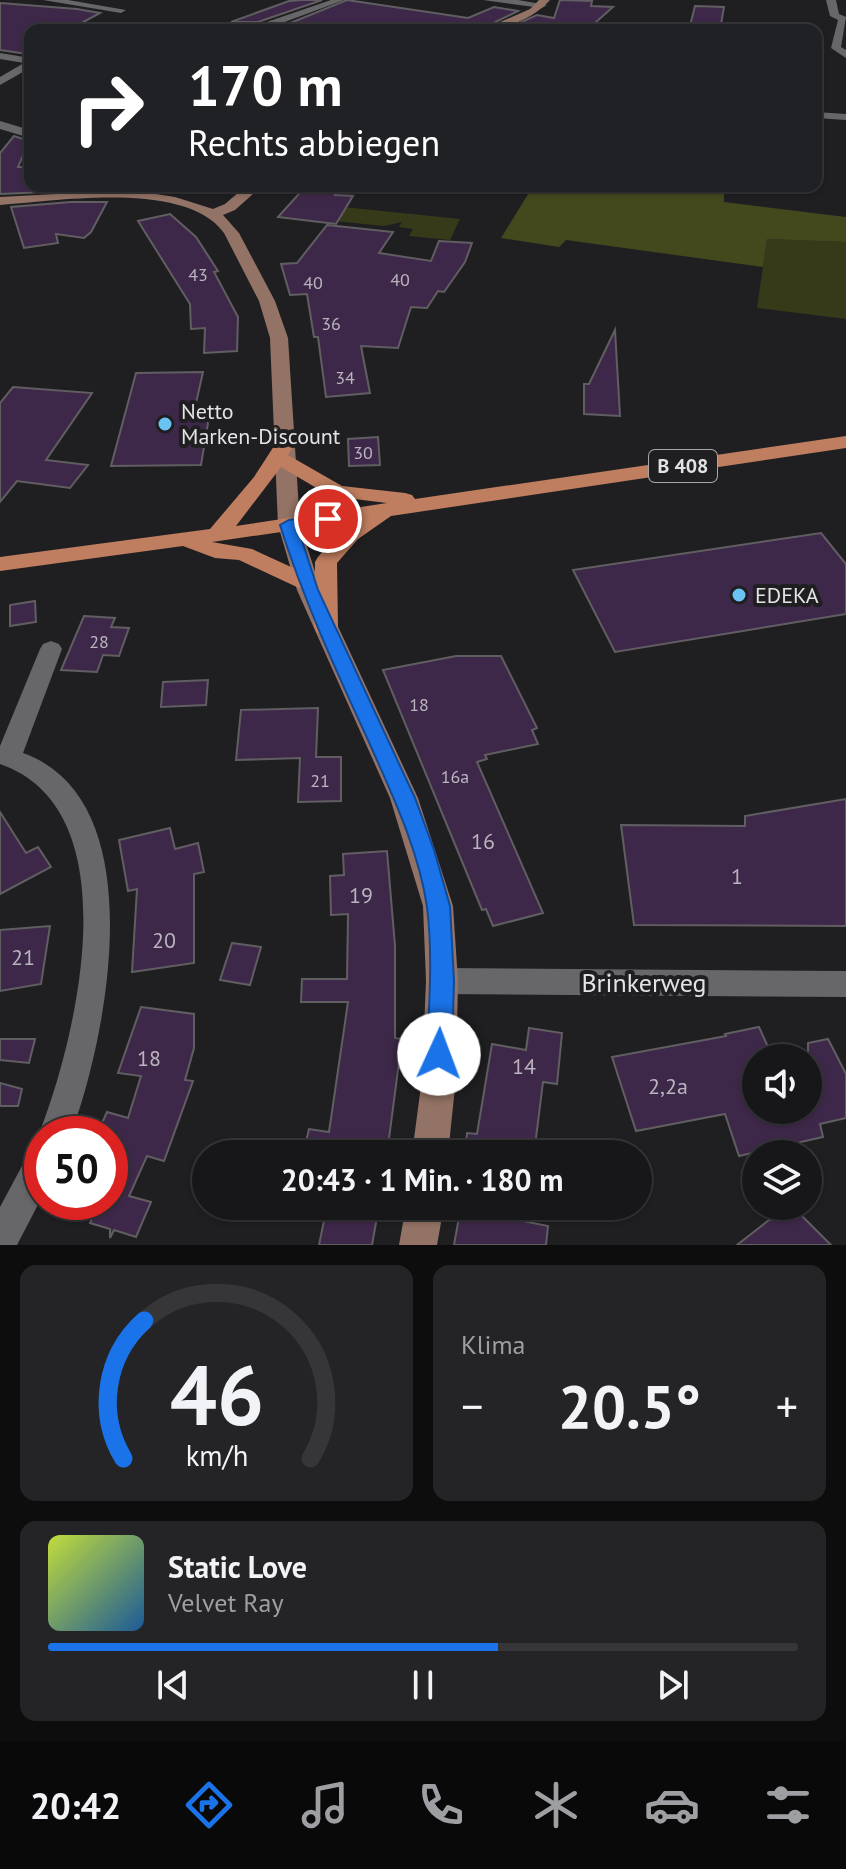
<!DOCTYPE html>
<html lang="de">
<head>
<meta charset="utf-8">
<style>
	:root { --surface:#17171a; --page:#242427; --text:#f1f3f6; --muted:#9e9fa2; --line:#363639; --accent:#1a73e8 }
	body { margin:0; font-family:"PT Sans",sans-serif; background:var(--page); color:var(--text); height:100vh; display:flex; flex-direction:column; font-size:30px; white-space:nowrap }
	* { box-sizing:border-box; margin:0 }
	p { font-size:26px; color:var(--muted) }
	.icon { flex:none; width:44px; height:44px; fill:none; stroke:currentColor; stroke-width:2; stroke-linecap:round; stroke-linejoin:round }
	.map { position:relative; height:1245px; overflow:hidden }
	.side { display:flex; flex-direction:column; gap:20px; padding:20px; background:#0d0d0e; flex:1 }
	.side>* { flex:none }
	.guide { position:absolute; left:24px; top:24px; width:798px; height:168px; border-radius:16px; box-shadow:0 2px 6px #0004,0 0 0 2px var(--line); background:#202124; color:#fff; overflow:hidden }
	.buttons { position:absolute; left:742px; top:1044px; display:grid; gap:16px }
	.buttons a { display:grid; place-items:center; width:80px; height:80px; border-radius:50%; background:var(--surface); box-shadow:0 2px 6px #0004,0 0 0 2px var(--line); font-size:40px }
	.speed { position:absolute; left:24px; top:1116px; display:flex; gap:16px; font-size:40px; font-weight:700; text-align:center }
	.speed>* { display:grid; place-content:center; width:104px; height:104px; border-radius:50%; background:var(--surface); box-shadow:0 2px 6px #0004,0 0 0 2px var(--line); line-height:1 }
	.speed .limit { border:12px solid #d22; background:#fff; color:#111 }
	.pin { position:absolute; display:grid; place-items:center; width:68px; height:68px; color:#fff; margin:-34px; border:4px solid #fff; border-radius:50%; box-shadow:0 2px 8px #0007 }
	.me { position:absolute; width:88px; margin:-44px; rotate:2deg; stroke-linejoin:round; filter:drop-shadow(0 0 6px #0008) }
	.turn { display:flex; align-items:center; gap:28px; height:168px; padding:0 32px; font-size:36px }
	.turn .icon { width:104px; height:104px; stroke-width:2.5 }
	.turn b { display:block; font-size:56px; line-height:68px }
	.big { font-size:60px; font-weight:700; line-height:1.1 }
	.side .widget { flex:1; display:flex; flex-direction:column; justify-content:center; gap:12px; min-width:0; padding:0 28px; border-radius:16px; background:var(--page) }
	.side .dial { align-items:center; gap:0 }
	.dial svg { height:208px; overflow:visible; fill:none; stroke:var(--line); stroke-width:7; stroke-linecap:round; text-anchor:middle }
	.dial text { fill:var(--text); stroke:none }
	.song { display:flex; align-items:center; gap:24px }
	.cover { width:96px; height:96px; border-radius:12px; background:linear-gradient(135deg,hsl(70 70% 55%),hsl(210 70% 35%)) }
	.played { height:8px; border-radius:4px; background:linear-gradient(90deg,var(--accent) 60%,var(--line) 60%) }
	.keys { display:flex; justify-content:space-around; direction:ltr }
	.heat { display:flex; justify-content:space-between; align-items:center; font-size:44px; direction:ltr }
	.side .tiles { flex:1; display:grid; gap:20px; grid-template-columns:1fr 1fr }
	.widget:last-child { grid-column:span 2 }
	.trip { position:absolute; left:192px; top:1140px; width:460px; height:80px; border-radius:40px; background:var(--surface); box-shadow:0 2px 6px #0004,0 0 0 2px var(--line); font-weight:700; line-height:80px; text-align:center }
	.menu { display:flex; height:128px; justify-content:space-around; align-items:center; background:#09090a; color:var(--muted) }
	.menu .icon { width:56px; height:56px }
	.menu .on { color:var(--accent) }
	.menu b { font-size:36px; color:var(--text) }
	.map>svg:first-child { display:block }
</style>
</head>
<body>
<div class="map">
<svg width="846" height="1245" viewBox="0 0 846 1245">
	<rect width="100%" height="100%" fill="#1f1f22"/>
	<g fill="#373a19">
		<path d="M 343,207 L 460,219 L 450,240 L 409,236 L 413,229 L 399,227 L 402,222 L 384,226 L 334,221 Z"/>
		<path d="M 767,239 L 846,242 L 846,319 L 757,308 Z"/>
	</g>
	<path fill="#44481d" d="M 533,186 L 724,186 L 724,202 L 846,217 L 846,242 L 767,239 L 763,267 L 566,240 L 559,247 L 501,238 Z"/>
	<g fill="#3e2849" stroke="#605e61" stroke-width="2">
		<path d="M 302,0 L 322,0 L 258,22 L 231,22 L 289,1 Z"/>
		<path d="M 347,0 L 468,18 L 494,7 L 518,11 L 479,30 L 352,30 L 283,26 Z"/>
		<path d="M 560,0 L 592,1 L 591,6 L 613,7 L 587,30 L 504,30 L 537,15 L 554,18 Z"/>
		<path d="M 0,3 L 77,9 L 100,13 L 69,30 L 30,30 L 30,53 L 27,54 L 0,50 Z"/>
		<path d="M 695,6 L 724,7 L 720,30 L 689,30 Z"/>
		<path d="M 14,136 L 29,141 L 18,167 L 30,167 L 30,186 L 46,186 L 46,192 L 0,194 L 0,153 Z"/>
		<path d="M 306,186 L 341,186 L 335,195 L 353,196 L 336,224 L 278,217 Z"/>
		<path d="M 71,202 L 107,202 L 91,232 L 84,238 L 56,234 L 58,243 L 24,248 L 11,207 Z"/>
		<path d="M 170,214 L 196,237 L 218,271 L 214,272 L 238,317 L 237,351 L 204,353 L 205,328 L 191,329 L 190,304 L 138,221 Z"/>
		<path d="M 327,225 L 393,232 L 379,253 L 431,261 L 439,241 L 472,243 L 465,262 L 444,292 L 438,291 L 427,308 L 411,307 L 398,348 L 361,346 L 370,393 L 326,397 L 318,337 L 314,337 L 307,294 L 290,295 L 281,264 L 297,263 Z"/>
		<path d="M 615,330 L 620,416 L 584,414 L 584,384 L 589,384 Z"/>
		<path d="M 203,372 L 194,412 L 210,411 L 201,465 L 111,466 L 136,373 Z"/>
		<path d="M 13,387 L 92,393 L 46,460 L 88,465 L 70,488 L 17,481 L 0,502 L 0,403 Z"/>
		<path d="M 378,437 L 380,465 L 349,466 L 348,439 Z"/>
		<path d="M 821,533 L 846,564 L 846,614 L 615,652 L 573,570 Z"/>
		<path d="M 35,601 L 36,622 L 10,626 L 10,605 Z"/>
		<path d="M 84,616 L 115,618 L 111,627 L 129,628 L 119,656 L 103,655 L 97,672 L 61,670 Z"/>
		<path d="M 456,656 L 501,656 L 537,728 L 532,730 L 538,744 L 485,755 L 487,759 L 477,762 L 543,913 L 493,926 L 486,909 L 482,910 L 383,670 Z"/>
		<path d="M 208,680 L 206,705 L 161,707 L 163,682 Z"/>
		<path d="M 318,708 L 316,757 L 341,757 L 341,801 L 298,802 L 300,758 L 236,760 L 241,710 Z"/>
		<path d="M 846,799 L 846,926 L 634,925 L 621,825 L 745,826 L 745,816 Z"/>
		<path d="M 0,812 L 26,853 L 38,847 L 51,867 L 0,894 Z"/>
		<path d="M 170,828 L 175,849 L 198,843 L 204,872 L 194,874 L 194,963 L 132,972 L 137,889 L 128,891 L 119,840 Z"/>
		<path d="M 387,851 L 395,946 L 395,1038 L 402,1039 L 387,1154 L 303,1154 L 309,1129 L 329,1132 L 348,1002 L 301,1002 L 302,979 L 347,979 L 348,914 L 331,915 L 330,876 L 344,875 L 343,854 Z"/>
		<path d="M 50,926 L 41,984 L 0,991 L 0,930 Z"/>
		<path d="M 232,943 L 261,947 L 250,985 L 220,980 Z"/>
		<path d="M 141,1007 L 194,1014 L 194,1048 L 185,1080 L 193,1081 L 164,1161 L 147,1156 L 129,1196 L 151,1202 L 136,1237 L 114,1230 L 110,1238 L 110,1229 L 90,1223 L 99,1202 L 110,1202 L 110,1134 L 97,1134 L 107,1112 L 128,1118 L 141,1076 L 118,1073 Z"/>
		<path d="M 759,1027 L 773,1058 L 756,1058 L 756,1110 L 808,1110 L 808,1043 L 828,1039 L 846,1074 L 846,1118 L 820,1124 L 823,1137 L 739,1156 L 725,1114 L 636,1131 L 612,1057 L 726,1036 L 725,1034 Z"/>
		<path d="M 529,1028 L 562,1033 L 557,1084 L 543,1082 L 534,1154 L 465,1154 L 467,1133 L 477,1134 L 492,1044 L 526,1050 Z"/>
		<path d="M 0,1039 L 35,1039 L 29,1063 L 0,1060 Z"/>
		<path d="M 0,1083 L 22,1089 L 18,1106 L 0,1106 Z"/>
		<path d="M 327,1206 L 379,1206 L 372,1245 L 319,1245 Z"/>
		<path d="M 461,1206 L 504,1206 L 503,1217 L 548,1226 L 546,1245 L 454,1245 Z"/>
		<path d="M 799,1213 L 831,1245 L 737,1245 L 769,1220 Z"/>
	</g>
	<g fill="none" stroke-linecap="round" stroke-linejoin="round">
		<g fill="#67676a" fill-rule="evenodd">
			<path d="M 43,0 L 68,0 L 126,10 L 121,13 Z"/>
			<path d="M 331,0 L 344,0 L 263,30 L 99,28 L 94,25 L 99,22 L 258,25 Z"/>
			<path d="M 483,0 L 518,0 L 547,5 L 542,8 Z"/>
			<path d="M 826,0 L 836,0 L 839,14 L 846,17 L 841,47 L 846,50 L 846,58 L 831,48 L 838,20 L 830,16 Z"/>
			<path d="M 0,53 L 30,58 L 30,68 L 0,85 L 0,77 L 24,63 L 0,59 Z"/>
			<path d="M 816,112 L 846,114 L 846,120 L 816,118 Z"/>
			<path d="M 0,121 L 30,130 L 30,138 L 0,129 Z"/>
			<path d="M 51,641 L 59,644 L 62,649 L 23,753 C 155,800 107,1037 71,1134 L 42,1134 L 42,1142 L 39,1134 C 76,1039 133,810 0,764 L 0,746 L 40,649 L 43,644 Z"/>
			<path d="M 442,968 L 846,971 L 846,997 L 442,994 L 432,990 L 427,981 L 432,972 Z"/>
			<path d="M 42,1147 L 42,1197 L 17,1245 L 0,1245 L 0,1207 L 30,1151 Z"/>
		</g>
		<g fill="#937365" fill-rule="evenodd">
			<path d="M 539,0 L 550,0 C 534,18 506,30 482,30 L 530,9 Z"/>
			<path d="M 246,186 L 262,186 L 235,210 L 223,215 L 239,233 L 275,301 L 288,338 L 300,525 L 321,590 L 418,798 L 453,906 L 458,981 L 456,1078 L 448,1154 L 412,1154 L 422,1078 L 426,981 L 423,906 L 390,798 L 297,590 L 278,525 L 270,338 L 259,301 L 224,233 C 186,180 57,201 0,205 L 0,197 L 130,190 L 175,197 L 213,209 L 225,204 Z"/>
			<path d="M 406,1206 L 444,1206 L 437,1245 L 399,1245 Z"/>
		</g>
		<path fill="#bf7e5f" fill-rule="evenodd" d="M 846,436 L 846,448 L 391,516 L 358,539 L 337,563 L 338,627 L 335,633 L 317,633 L 314,627 L 314,588 L 299,588 L 239,560 L 215,558 L 183,546 L 0,571 L 0,557 L 210,529 L 254,477 L 276,443 L 283,441 L 293,447 L 288,455 L 342,486 L 405,493 L 412,495 L 415,499 ZM 281,467 L 330,496 L 387,503 L 236,526 ZM 356,521 L 342,529 L 318,557 L 315,562 L 315,578 L 252,549 L 212,542 Z"/>
	</g>
	<path fill="#1a73e8" stroke="#114b97" stroke-width="2" d="M 328,514 L 336,519 L 334,522 L 298,528 L 318,590 L 415,798 L 434,850 L 450,906 L 454,981 L 452,1054 L 448,1062 L 439,1066 L 430,1062 L 427,1054 C 429,1006 433,955 427,907 C 419,850 391,792 368,740 C 335,668 304,601 280,525 L 289,520 Z"/>
	<g fill="#6bc3f2" stroke="#1f1f22" stroke-width="3">
		<circle cx="165" cy="424" r="8"/>
		<circle cx="739" cy="595" r="8"/>
	</g>
	<g text-anchor="middle" dominant-baseline="central" stroke-width="8" stroke-linejoin="round" paint-order="stroke">
		<g font-size="18" fill="#bab4be">
			<text x="198" y="274">43</text>
			<text x="400" y="279">40</text>
			<text x="313" y="282">40</text>
			<text x="331" y="323">36</text>
			<text x="345" y="377">34</text>
			<text x="363" y="452">30</text>
			<text x="99" y="641">28</text>
			<text x="419" y="704">18</text>
			<text x="455" y="776">16a</text>
			<text x="320" y="780">21</text>
		</g>
		<rect fill="#1f1f22" stroke="#a8a8aa" stroke-width="2" x="649" y="450" width="68" height="32" rx="6"/>
		<g font-size="20" font-weight="bold" fill="#e3e3e5">
			<text x="683" y="466">B 408</text>
		</g>
		<g font-size="22" fill="#e3e3e5" stroke="#1f1f22" text-anchor="start">
			<text x="181" y="411">Netto<tspan x="181" dy="25">Marken-Discount</tspan></text>
			<text x="755" y="595">EDEKA</text>
		</g>
		<g font-size="22" fill="#bab4be">
			<text x="483" y="841">16</text>
			<text x="737" y="876">1</text>
			<text x="361" y="895">19</text>
			<text x="164" y="940">20</text>
			<text x="23" y="957">21</text>
			<text x="149" y="1058">18</text>
			<text x="524" y="1066">14</text>
			<text x="668" y="1086">2,2a</text>
		</g>
		<g font-size="26" fill="#e3e3e5" stroke="#1f1f22">
			<text x="644" y="982">Brinkerweg</text>
		</g>
	</g>
</svg>
<div class="buttons">
<a><svg class="icon" aria-label="sound" viewBox="0 0 24 24"><path d="M4 9h4l5-4v14l-5-4H4zM17 9q2 3 0 6"/></svg></a>
<a><svg class="icon" aria-label="layers" viewBox="0 0 24 24"><path d="M12 4l9 5-9 5-9-5zM3 14l9 5 9-5"/></svg></a>
</div>
<div class="speed"><div class="limit">50</div></div>
<div class="pin" style="left:328px;top:519px;background:#d93025"><svg class="icon" aria-label="arrive" viewBox="0 0 24 24"><path d="M6 21V4h12l-3 4 3 4H6"/></svg></div>
<svg class="me" style="left:439px;top:1054px" viewBox="-20 -20 40 40"><circle r="19" fill="#fff"/><path d="M0-13L10 11 0 6-10 11z" fill="#1a73e8"/></svg>
<div class="trip">20:43 · 1 Min. · 180 m</div>
<div class="guide">
<div class="turn"><svg class="icon" aria-label="right" viewBox="0 0 24 24"><path d="M7 20v-9h11M14 6l5 5-5 5"/></svg><div><b>170 m</b>Rechts abbiegen</div></div>
</div>
</div>
<section class="side">
<div class="tiles">
<div class="widget dial"><svg viewBox="0 0 100 80">
<path d="M14 69A42 42 0 1 1 86 69"/>
<path d="M14 69A42 42 0 0 1 22 16" stroke="#1a73e8"/>
<text x="50" y="56" font-size="32" font-weight="700">46</text>
<text x="50" y="72" font-size="11">km/h</text>
</svg></div>
<div class="widget"><p>Klima</p>
<div class="heat"><a>−</a><b class="big">20.5°</b><a>+</a></div>
</div>
<div class="widget">
<div class="song"><i class="cover"></i><div><b>Static Love</b><p>Velvet Ray</p></div></div>
<div class="played"></div>
<div class="keys"><svg class="icon" aria-label="previous" viewBox="0 0 24 24"><path d="M18 5L8 12l10 7zM5 5v14"/></svg><svg class="icon" aria-label="pause" viewBox="0 0 24 24"><path d="M8 5v14M16 5v14"/></svg><svg class="icon" aria-label="next" viewBox="0 0 24 24"><path d="M6 5l10 7-10 7zM19 5v14"/></svg></div>
</div>
</div>
</section>
<nav class="menu">
<b>20:42</b>
<svg class="icon on" aria-label="directions" viewBox="0 0 24 24"><path d="M12 3l9 9-9 9-9-9zM9 14v-3h6M13 9l2 2-2 2"/></svg>
<svg class="icon" aria-label="music" viewBox="0 0 24 24"><path d="M9 18V5l10-2v13"/><circle cx="6" cy="18" r="3"/><circle cx="16" cy="16" r="3"/></svg>
<svg class="icon" aria-label="phone" viewBox="0 0 24 24"><path d="M5 4h4l2 5-3 2q2 4 5 5l2-3 5 2v4C11 20 4 13 5 4z"/></svg>
<svg class="icon" aria-label="climate" viewBox="0 0 24 24"><path d="M12 3v18M4 7l16 10M4 17L20 7"/></svg>
<svg class="icon" aria-label="car" viewBox="0 0 24 24"><path d="M5 17H2v-5l4-1 3-4h7l3 4 3 1v5h-3M9 17h6M6 11h13"/><circle cx="7" cy="17" r="2"/><circle cx="17" cy="17" r="2"/></svg>
<svg class="icon" aria-label="filters" viewBox="0 0 24 24"><path d="M4 7h16M4 17h16"/><circle cx="9" cy="7" r="2"/><circle cx="15" cy="17" r="2"/></svg>
</nav>
</body>
</html>
